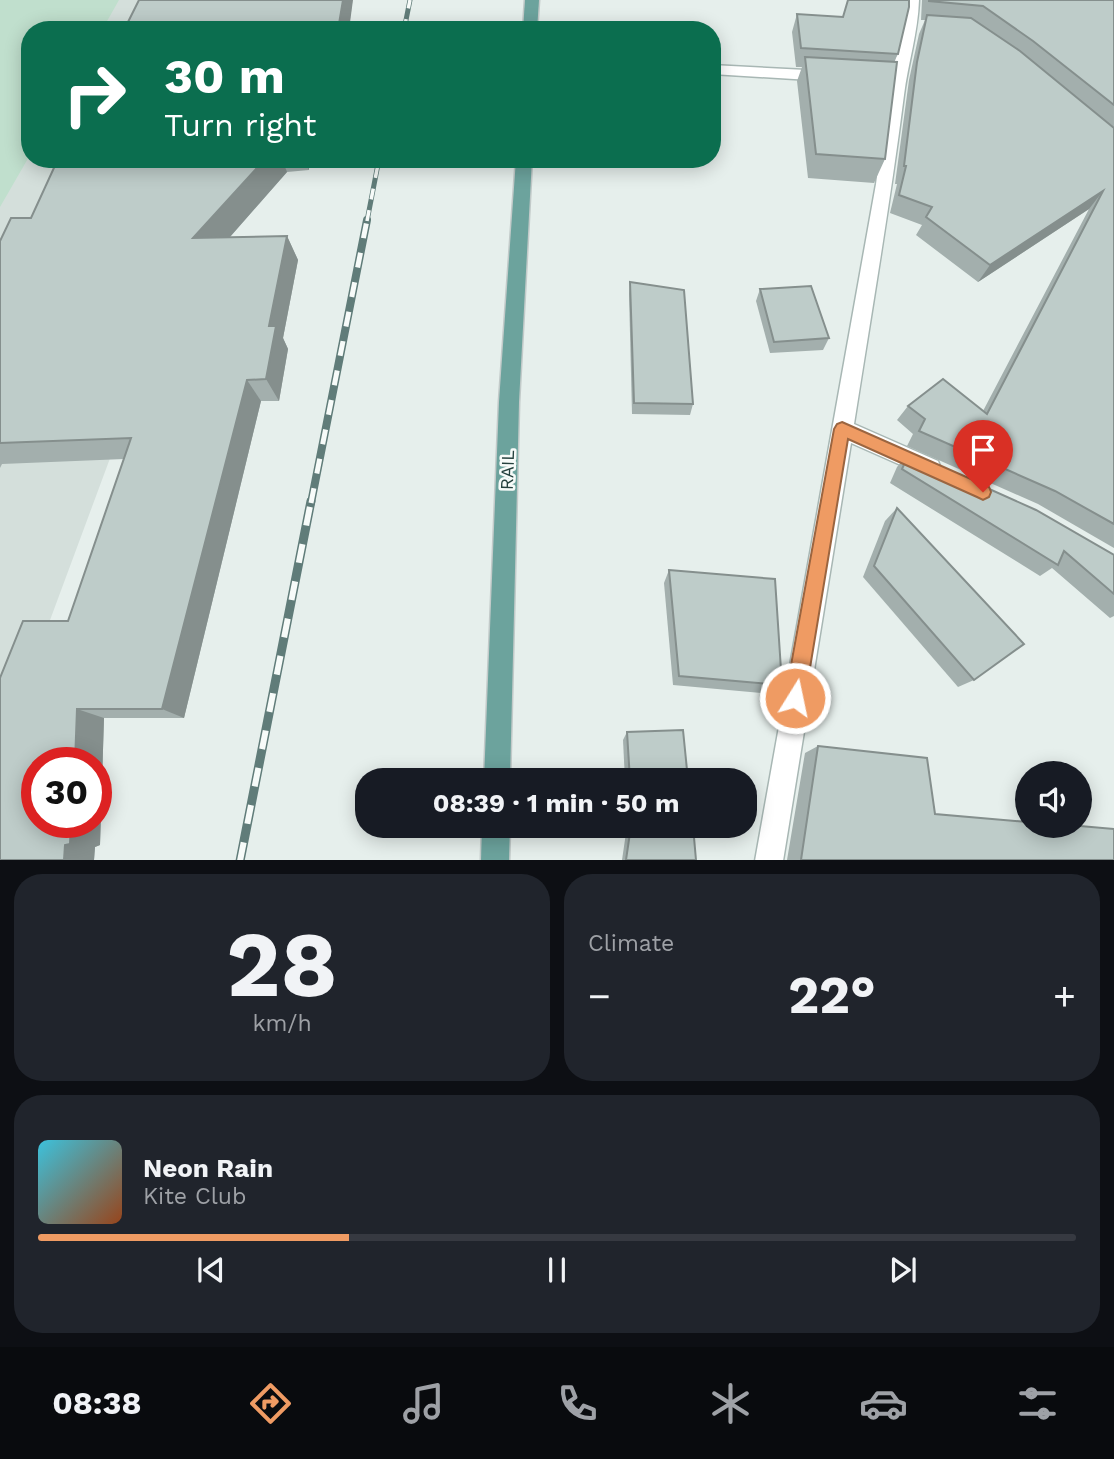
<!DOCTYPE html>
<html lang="en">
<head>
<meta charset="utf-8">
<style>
	:root { --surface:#171b24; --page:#20242c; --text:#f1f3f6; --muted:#9ea1a6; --line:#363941; --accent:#ef9b63 }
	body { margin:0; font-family:"Work Sans",sans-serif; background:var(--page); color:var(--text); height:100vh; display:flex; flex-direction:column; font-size:26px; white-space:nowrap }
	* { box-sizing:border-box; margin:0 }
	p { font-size:23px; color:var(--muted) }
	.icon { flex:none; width:38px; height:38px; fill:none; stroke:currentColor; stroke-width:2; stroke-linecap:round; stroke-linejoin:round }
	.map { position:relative; height:860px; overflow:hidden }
	.drawer { display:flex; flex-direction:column; gap:14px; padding:14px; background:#0d0f14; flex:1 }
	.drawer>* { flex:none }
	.hud { position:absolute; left:21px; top:21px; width:700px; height:147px; border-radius:28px; box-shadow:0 4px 18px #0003; background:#0b6e4f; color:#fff; overflow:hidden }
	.fabs { position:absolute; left:1015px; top:761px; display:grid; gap:14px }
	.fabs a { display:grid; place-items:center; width:77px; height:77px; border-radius:50%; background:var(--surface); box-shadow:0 4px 18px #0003; font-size:35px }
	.speed { position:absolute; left:21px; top:747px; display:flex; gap:14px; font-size:35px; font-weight:700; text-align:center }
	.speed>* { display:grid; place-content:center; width:91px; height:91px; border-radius:50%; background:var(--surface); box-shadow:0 4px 18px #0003; line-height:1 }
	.speed .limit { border:10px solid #d22; background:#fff; color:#111 }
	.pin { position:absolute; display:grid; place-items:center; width:60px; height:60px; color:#fff; margin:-72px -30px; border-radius:50% 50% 50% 0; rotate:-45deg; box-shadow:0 0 7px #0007 }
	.pin .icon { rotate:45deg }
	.me { position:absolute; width:77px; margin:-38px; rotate:10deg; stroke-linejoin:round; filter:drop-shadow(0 0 5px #0008) }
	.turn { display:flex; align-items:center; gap:24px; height:147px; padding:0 28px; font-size:32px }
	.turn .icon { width:91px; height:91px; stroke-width:2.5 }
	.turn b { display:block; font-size:49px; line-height:60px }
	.big { font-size:52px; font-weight:700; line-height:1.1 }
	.drawer .tile { flex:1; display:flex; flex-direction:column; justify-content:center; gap:10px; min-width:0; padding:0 24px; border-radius:28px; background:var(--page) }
	.drawer .dial { align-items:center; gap:0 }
	.dial b { font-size:91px; line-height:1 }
	.song { display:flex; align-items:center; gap:21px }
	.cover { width:84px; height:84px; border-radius:10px; background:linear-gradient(135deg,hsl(190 70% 55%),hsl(20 70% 35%)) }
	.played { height:7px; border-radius:4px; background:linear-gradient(90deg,var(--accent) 30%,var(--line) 30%) }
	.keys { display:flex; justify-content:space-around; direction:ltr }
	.heat { display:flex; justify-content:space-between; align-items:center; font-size:38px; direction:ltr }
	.drawer .tiles { flex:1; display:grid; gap:14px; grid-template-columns:1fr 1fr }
	.tile:last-child { grid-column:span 2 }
	.trip { position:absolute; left:355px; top:768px; width:402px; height:70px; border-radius:28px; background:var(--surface); box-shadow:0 4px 18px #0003; font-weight:700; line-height:70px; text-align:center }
	.dock { display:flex; height:112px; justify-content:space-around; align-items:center; background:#090b0e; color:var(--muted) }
	.dock .icon { width:49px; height:49px }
	.dock .selected { color:var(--accent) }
	.dock b { font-size:32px; color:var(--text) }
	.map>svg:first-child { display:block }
</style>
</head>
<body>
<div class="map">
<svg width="1114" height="861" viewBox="0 0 1114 861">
	<rect width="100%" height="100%" fill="#e6efec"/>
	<path fill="#d4dfdb" d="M 0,0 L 280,0 L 269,30 L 30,30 L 30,159 L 221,159 L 0,755 Z"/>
	<path fill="#c0dfcd" d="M 0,0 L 119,0 L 102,30 L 30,30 L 30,155 L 0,207 Z"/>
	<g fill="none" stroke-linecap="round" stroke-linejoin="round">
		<defs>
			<g id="street">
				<path d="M 905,0 L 919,0 C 918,33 908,63 904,95 C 890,205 871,315 854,424 L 938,461 L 941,468 L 938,475 L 930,478 L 851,443 L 783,861 L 755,861 L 876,184 L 890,80 L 904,26 Z"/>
				<path d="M 712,65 L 826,71 L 833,76 L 826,81 L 712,74 Z"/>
			</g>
			<g id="primary">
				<path d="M 525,0 L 539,0 L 537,30 L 523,30 Z"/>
				<path d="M 516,159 L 532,159 L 519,402 L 510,780 L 484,780 L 499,402 Z"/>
				<path d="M 482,826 L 510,826 L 509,861 L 481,861 Z"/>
			</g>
		</defs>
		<use href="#street" stroke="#a8b7b4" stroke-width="3"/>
		<use href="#primary" stroke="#c2cac9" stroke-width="3"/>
		<use href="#street" fill="#fff" fill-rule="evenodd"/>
		<use href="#primary" fill="#6ca39d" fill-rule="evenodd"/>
		<defs>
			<g id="rail-far2">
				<path d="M 404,30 L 410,0"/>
				<path d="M 367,221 L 379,159"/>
			</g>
			<path id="rail-far1" d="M 311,503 L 367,220"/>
			<path id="rail" d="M 240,861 L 311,501"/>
		</defs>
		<use href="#rail-far2" stroke="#607c79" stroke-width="5"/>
		<use href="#rail-far1" stroke="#607c79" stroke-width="8"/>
		<use href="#rail" stroke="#607c79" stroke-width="9"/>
		<use href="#rail-far2" stroke="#f7fbf9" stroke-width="3.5" stroke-dasharray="11" stroke-linecap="butt"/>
		<use href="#rail-far1" stroke="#f7fbf9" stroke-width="5" stroke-dasharray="15" stroke-linecap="butt"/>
		<use href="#rail" stroke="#f7fbf9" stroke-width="6" stroke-dasharray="19" stroke-linecap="butt"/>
	</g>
	<g fill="#a3afad">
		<path d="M 922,0 L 1114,0 L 1114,548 L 1038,504 L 907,446 L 913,434 L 897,420 L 908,406 L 983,411 L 1089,209 L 978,282 L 916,235 L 922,225 L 890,213 L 897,184 L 895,184 L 909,80 L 919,34 L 925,20 L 921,20 Z"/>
		<path d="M 797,14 L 843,17 L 898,54 L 894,62 L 885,159 L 874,183 L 808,178 L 797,81 L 802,67 L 796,67 L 792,32 Z"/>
		<path d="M 58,159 L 309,159 L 309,170 L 287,172 L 230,237 L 287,236 L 298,260 L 283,338 L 288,349 L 279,401 L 261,401 L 184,718 L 104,718 L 100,845 L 95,847 L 94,860 L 0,860 L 68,621 L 124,459 L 2,464 L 0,468 L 0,241 L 31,218 Z"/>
		<path d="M 630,282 L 693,404 L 690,415 L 632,414 L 629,294 Z"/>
		<path d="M 760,289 L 829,338 L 823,350 L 770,353 L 756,301 Z"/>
		<path d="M 909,453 L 1114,555 L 1114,616 L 1110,618 L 1052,568 L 1040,576 L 890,483 L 897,467 Z"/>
		<path d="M 897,508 L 974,680 L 958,687 L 863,577 L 885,521 Z"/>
		<path d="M 669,570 L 782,685 L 772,694 L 673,685 L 664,583 Z"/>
		<path d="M 627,732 L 688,780 L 625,780 L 623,740 Z"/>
		<path d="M 818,746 L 935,814 L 1114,860 L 787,860 L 805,753 Z"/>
		<path d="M 627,826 L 693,826 L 696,860 L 622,860 Z"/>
	</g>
	<g fill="#858f8d">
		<path d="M 343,0 L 353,0 L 349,30 L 338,30 Z"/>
		<path d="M 265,159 L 282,159 L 287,172 L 207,263 L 193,238 Z"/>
		<path d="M 305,159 L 309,159 L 309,170 Z"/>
		<path d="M 1103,191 L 1089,209 L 978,282 L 990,265 Z"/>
		<path d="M 287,236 L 298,260 L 283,338 L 288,349 L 279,401 L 266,379 L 269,326 Z"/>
		<path d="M 247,380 L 261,401 L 184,718 L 162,709 Z"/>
		<path d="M 77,709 L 104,718 L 100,845 L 95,847 L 94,860 L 64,860 L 65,845 L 71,822 L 96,822 L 96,763 L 75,763 Z"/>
	</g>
	<g fill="#beccc9" stroke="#858f8d" stroke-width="2">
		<path d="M 139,0 L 343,0 L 338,30 L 124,30 Z"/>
		<path d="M 848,0 L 909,0 L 909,7 L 898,54 L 801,48 L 797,14 L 843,17 Z"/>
		<path d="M 929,0 L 1114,0 L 1114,105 L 1033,41 L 983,6 L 929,1 Z"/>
		<path d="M 927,15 L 971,18 L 1020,51 L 1114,128 L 1114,524 L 1055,491 L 919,431 L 925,419 L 908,406 L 943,379 L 987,414 L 1103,191 L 990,265 L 926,217 L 932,207 L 899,195 L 906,166 L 904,166 L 917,62 Z"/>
		<path d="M 805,57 L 897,62 L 885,159 L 816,154 Z"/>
		<path d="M 58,159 L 265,159 L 193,238 L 287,236 L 269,326 L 276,326 L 266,379 L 247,380 L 162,709 L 77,709 L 75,763 L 37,763 L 37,822 L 71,822 L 70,844 L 65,845 L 64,860 L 0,860 L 0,678 L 23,621 L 68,621 L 131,438 L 0,443 L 0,241 L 11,218 L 31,218 Z"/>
		<path d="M 630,282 L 684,290 L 693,404 L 634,403 Z"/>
		<path d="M 811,286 L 829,338 L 774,342 L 760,289 Z"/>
		<path d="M 909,453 L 1036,510 L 1114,555 L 1114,594 L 1064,551 L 1058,565 L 902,469 Z"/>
		<path d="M 897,508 L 1024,644 L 974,680 L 874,566 Z"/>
		<path d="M 669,570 L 775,579 L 782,685 L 679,676 Z"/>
		<path d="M 683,730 L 688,780 L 630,780 L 627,732 Z"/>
		<path d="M 818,746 L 927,758 L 935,814 L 1027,822 L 1027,826 L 1080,826 L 1114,829 L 1114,860 L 801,860 Z"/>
		<path d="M 631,826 L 693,826 L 696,860 L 626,860 Z"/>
	</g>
	<path fill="#ef9b63" stroke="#9b6540" stroke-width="2" d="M 842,422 L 989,487 L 991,492 L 989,497 L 983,500 L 977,497 L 848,439 L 805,698 L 802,705 L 795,708 L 788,705 L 785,698 L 834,429 L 837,424 Z"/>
	<g text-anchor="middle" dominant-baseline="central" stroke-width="5" stroke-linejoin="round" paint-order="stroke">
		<g font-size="18" fill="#25413e" stroke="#f7fbf9">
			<text transform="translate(507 470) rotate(-88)">RAIL</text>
		</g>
	</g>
</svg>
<div class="fabs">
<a><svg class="icon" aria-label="sound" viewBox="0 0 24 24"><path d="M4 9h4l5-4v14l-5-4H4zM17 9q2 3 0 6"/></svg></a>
</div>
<div class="speed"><div class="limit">30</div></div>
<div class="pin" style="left:983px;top:492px;background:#d93025"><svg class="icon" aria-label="arrive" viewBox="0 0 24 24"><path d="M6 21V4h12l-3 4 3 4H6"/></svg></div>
<svg class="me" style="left:795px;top:698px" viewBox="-20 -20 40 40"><circle r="17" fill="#ef9b63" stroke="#fff" stroke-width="3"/><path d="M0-11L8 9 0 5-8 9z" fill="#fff"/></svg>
<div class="trip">08:39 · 1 min · 50 m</div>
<div class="hud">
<div class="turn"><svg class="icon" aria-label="right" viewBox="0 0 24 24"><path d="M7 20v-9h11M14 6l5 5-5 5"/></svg><div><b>30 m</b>Turn right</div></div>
</div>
</div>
<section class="drawer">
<div class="tiles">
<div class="tile dial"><b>28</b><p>km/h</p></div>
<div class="tile"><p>Climate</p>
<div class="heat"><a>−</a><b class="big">22°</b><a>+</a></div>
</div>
<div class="tile">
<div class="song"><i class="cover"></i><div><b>Neon Rain</b><p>Kite Club</p></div></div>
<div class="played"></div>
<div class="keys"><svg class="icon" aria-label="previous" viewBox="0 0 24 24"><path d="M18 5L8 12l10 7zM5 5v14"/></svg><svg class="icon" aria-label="pause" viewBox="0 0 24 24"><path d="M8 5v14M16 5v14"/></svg><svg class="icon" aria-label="next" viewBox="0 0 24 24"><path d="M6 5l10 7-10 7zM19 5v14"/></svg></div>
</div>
</div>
</section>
<nav class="dock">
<b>08:38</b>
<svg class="icon selected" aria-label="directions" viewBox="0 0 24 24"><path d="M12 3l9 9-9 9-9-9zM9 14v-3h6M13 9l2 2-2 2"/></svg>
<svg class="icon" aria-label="music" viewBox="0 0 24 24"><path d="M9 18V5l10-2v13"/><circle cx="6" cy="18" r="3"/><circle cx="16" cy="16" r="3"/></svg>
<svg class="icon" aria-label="phone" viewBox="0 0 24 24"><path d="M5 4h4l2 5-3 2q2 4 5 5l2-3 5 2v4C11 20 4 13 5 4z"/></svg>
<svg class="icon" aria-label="climate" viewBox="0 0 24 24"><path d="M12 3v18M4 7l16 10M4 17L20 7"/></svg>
<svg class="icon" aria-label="car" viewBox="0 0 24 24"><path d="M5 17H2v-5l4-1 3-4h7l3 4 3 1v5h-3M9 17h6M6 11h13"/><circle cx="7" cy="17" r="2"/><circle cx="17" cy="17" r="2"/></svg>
<svg class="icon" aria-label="filters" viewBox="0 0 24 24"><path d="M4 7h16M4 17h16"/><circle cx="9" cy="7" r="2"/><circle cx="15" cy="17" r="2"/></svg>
</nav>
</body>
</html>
